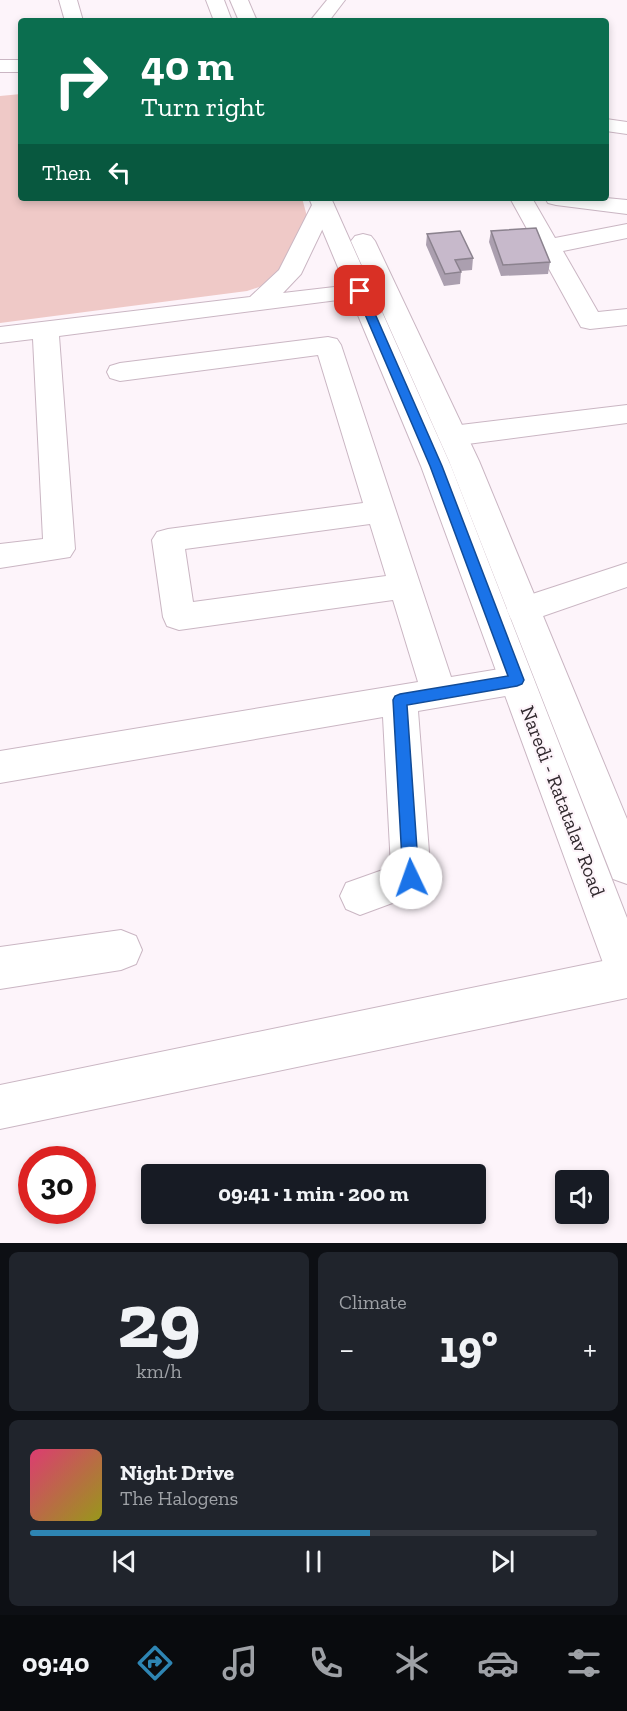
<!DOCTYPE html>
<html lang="en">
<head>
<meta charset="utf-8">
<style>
	:root { --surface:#171b24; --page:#20242c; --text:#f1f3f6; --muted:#9ea1a6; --line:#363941; --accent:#2e85b3 }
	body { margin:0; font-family:"Zilla Slab",serif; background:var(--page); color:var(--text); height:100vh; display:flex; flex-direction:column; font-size:22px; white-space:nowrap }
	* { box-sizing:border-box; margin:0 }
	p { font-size:20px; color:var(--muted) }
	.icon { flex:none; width:33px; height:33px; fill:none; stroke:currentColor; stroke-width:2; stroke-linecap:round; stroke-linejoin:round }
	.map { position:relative; height:1243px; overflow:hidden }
	.details { display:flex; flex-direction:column; gap:9px; padding:9px; background:#0d0f14; flex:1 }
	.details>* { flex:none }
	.guide { position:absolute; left:18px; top:18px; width:591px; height:183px; border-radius:6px; box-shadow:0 3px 9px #0003; background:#0b6e4f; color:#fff; overflow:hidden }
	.controls { position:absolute; left:555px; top:1170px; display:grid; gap:12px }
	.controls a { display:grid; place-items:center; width:54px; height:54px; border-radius:6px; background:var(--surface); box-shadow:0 3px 9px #0003; font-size:30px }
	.speed { position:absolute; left:18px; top:1146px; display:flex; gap:12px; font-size:30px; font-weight:700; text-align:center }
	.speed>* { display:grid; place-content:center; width:78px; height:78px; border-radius:50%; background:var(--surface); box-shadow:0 3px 9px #0003; line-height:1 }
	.speed .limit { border:9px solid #d22; background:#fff; color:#111 }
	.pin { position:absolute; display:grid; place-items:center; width:51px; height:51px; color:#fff; margin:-26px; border-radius:12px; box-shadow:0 3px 9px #0006 }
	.me { position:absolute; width:66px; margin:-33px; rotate:357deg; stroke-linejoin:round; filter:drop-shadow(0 0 4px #0008) }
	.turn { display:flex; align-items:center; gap:21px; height:126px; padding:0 24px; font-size:27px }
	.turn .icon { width:78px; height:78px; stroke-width:2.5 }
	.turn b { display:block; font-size:42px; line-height:51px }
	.then { display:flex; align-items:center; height:57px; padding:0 24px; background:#0003; gap:12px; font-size:22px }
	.big { font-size:45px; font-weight:700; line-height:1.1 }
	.details .widget { flex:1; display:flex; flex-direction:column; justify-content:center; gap:9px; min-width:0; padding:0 21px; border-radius:9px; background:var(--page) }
	.details .dial { align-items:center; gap:0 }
	.dial b { font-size:78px; line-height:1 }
	.song { display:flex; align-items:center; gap:18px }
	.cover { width:72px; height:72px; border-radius:9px; background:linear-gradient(135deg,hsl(340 70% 55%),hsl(60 70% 35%)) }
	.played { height:6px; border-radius:3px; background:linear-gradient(90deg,var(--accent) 60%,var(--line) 60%) }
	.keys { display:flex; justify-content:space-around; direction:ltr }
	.heat { display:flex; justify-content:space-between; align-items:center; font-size:33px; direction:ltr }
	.details .tiles { flex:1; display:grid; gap:9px; grid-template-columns:1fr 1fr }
	.widget:last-child { grid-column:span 2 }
	.trip { position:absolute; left:141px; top:1164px; width:345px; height:60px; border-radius:6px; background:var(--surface); box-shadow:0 3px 9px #0003; font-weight:700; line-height:60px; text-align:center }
	.tabs { display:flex; height:96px; justify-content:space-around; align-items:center; background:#090b0e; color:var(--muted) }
	.tabs .icon { width:42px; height:42px }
	.tabs .selected { color:var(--accent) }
	.tabs b { font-size:27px; color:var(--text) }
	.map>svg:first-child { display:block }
</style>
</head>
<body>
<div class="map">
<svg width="627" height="1243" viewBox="0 0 627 1243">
	<rect width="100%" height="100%" fill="#fdf4fa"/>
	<path fill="#efc9c7" d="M 21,94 L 21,198 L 302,198 L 308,220 L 283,279 L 247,291 L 0,323 L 0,96 Z"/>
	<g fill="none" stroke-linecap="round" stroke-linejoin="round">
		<defs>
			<g id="street">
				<path d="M 59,0 L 77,0 L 83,21 L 65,21 Z"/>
				<path d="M 323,198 L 331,200 L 334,205 L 301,274 L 283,293 L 360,284 L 369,286 L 372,291 L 369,296 L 59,336 L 75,549 L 70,557 L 0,568 L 0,544 L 43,539 L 33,339 L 0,343 L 0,327 L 250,297 L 279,270 L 312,205 L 315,200 Z"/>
				<path d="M 510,198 L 532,198 L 555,238 L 627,224 L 627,238 L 563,251 L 598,312 L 627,309 L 627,325 L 590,329 L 581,327 Z"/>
				<path d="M 545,198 L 606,198 L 627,200 L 627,214 L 556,205 L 548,203 Z"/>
				<path d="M 328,337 L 337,339 L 341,345 L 451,677 L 517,666 L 529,670 L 534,680 L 529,690 L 517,694 L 418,711 L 431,878 L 425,891 L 360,915 L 346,909 L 340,896 L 346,883 L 391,867 L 383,717 L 0,783 L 0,751 L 418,682 L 393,600 L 179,630 L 167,626 L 163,617 L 152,540 L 157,532 L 168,529 L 363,503 L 318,355 L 120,381 L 110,378 L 107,372 L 110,366 L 120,363 ZM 370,524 L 386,576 L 193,602 L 185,549 Z"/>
				<path d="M 627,405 L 627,423 L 452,446 L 442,443 L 438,436 L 442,429 L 452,426 Z"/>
				<path d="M 627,563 L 627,587 L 523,623 L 511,619 L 507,610 L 511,601 Z"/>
				<path d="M 121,930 L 136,936 L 142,950 L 136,964 L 121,970 L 0,989 L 0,947 Z"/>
				<path d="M 627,956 L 627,998 L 0,1129 L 0,1085 Z"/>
			</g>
			<path id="secondary" d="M 327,0 L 345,0 L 329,21 L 310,21 Z"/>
			<g id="primary">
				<path d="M 206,0 L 224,0 L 232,21 L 214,21 Z"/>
				<path d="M 230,0 L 248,0 L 257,21 L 239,21 Z"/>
				<rect x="0" y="60" width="21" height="12"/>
				<path d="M 606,119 L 627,122 L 627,134 L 606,131 Z"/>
				<path d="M 309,198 L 331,198 L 451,466 L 627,918 L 627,992 L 612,986 L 606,971 L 421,466 Z"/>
				<path d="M 363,234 L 371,236 L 375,241 L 479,461 L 627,819 L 627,884 L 613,879 L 608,866 L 449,461 L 351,241 L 355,236 Z"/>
			</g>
		</defs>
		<use href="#street" stroke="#cab6c3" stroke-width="2"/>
		<use href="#secondary" stroke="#cab6c3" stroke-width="2"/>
		<use href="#primary" stroke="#cab6c3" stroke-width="2"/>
		<use href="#street" fill="#fff" fill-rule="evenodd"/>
		<use href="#secondary" fill="#fff" fill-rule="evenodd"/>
		<use href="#primary" fill="#fff" fill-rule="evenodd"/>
	</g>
	<g fill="#ab9faf">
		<path d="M 491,231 L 550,262 L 548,274 L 501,276 L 489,242 Z"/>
		<path d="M 427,234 L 473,258 L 472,270 L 461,271 L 461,272 L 460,284 L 444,286 L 426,245 Z"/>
	</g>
	<g fill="#c7b9cb" stroke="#8b828e" stroke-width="1.5">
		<path d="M 536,228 L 550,262 L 503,265 L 491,231 Z"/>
		<path d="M 460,231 L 473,258 L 455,260 L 461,272 L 445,274 L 427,234 Z"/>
	</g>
	<path fill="#1a73e8" stroke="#114b97" stroke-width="1.5" d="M 360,288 L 365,291 L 442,466 L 524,680 L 522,684 L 517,686 L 407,705 L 419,878 L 416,884 L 411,886 L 405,884 L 403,878 L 393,700 L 395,696 L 400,694 L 508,676 L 430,466 L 355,291 Z"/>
	<g text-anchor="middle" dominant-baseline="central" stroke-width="4.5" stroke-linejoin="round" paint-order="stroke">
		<g font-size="20" fill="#322a2f" stroke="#fdf4fa">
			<text transform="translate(563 801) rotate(69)">Naredi - Ratatalav Road</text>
		</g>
	</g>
</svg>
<div class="controls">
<a><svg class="icon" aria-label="sound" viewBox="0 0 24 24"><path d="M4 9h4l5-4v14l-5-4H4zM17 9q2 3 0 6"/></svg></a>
</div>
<div class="speed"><div class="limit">30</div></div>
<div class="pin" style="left:360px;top:291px;background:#d93025"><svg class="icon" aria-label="arrive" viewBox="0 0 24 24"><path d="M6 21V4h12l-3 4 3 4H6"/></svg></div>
<svg class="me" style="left:411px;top:878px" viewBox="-20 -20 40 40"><circle r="19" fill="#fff"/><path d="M0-13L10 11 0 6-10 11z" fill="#1a73e8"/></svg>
<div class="trip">09:41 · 1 min · 200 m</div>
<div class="guide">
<div class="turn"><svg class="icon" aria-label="right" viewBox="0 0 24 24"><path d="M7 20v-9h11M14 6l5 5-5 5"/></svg><div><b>40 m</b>Turn right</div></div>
<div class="then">Then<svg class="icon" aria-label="left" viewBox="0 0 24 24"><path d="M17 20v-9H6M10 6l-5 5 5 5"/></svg></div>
</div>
</div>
<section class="details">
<div class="tiles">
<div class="widget dial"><b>29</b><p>km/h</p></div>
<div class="widget"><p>Climate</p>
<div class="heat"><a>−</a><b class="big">19°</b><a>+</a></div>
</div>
<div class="widget">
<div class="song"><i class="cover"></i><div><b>Night Drive</b><p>The Halogens</p></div></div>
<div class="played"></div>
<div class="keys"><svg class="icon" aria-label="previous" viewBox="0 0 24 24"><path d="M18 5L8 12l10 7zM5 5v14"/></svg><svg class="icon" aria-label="pause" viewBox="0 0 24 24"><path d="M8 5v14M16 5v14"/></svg><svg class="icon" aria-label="next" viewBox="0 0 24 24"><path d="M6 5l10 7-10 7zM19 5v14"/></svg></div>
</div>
</div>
</section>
<nav class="tabs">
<b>09:40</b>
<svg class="icon selected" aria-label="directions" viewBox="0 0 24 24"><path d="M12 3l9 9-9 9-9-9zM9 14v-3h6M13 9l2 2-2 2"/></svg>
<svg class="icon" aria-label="music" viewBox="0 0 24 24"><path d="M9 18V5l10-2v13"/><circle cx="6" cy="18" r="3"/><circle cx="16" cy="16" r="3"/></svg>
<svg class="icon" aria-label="phone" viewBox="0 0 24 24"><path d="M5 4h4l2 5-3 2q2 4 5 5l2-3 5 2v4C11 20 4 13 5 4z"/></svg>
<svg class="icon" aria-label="climate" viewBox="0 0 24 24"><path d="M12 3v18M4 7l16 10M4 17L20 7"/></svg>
<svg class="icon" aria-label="car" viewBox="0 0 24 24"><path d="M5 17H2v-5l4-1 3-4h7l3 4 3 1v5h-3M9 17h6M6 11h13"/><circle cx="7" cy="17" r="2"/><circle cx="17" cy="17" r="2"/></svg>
<svg class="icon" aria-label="filters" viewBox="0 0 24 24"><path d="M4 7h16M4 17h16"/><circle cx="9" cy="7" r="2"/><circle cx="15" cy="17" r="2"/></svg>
</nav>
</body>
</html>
